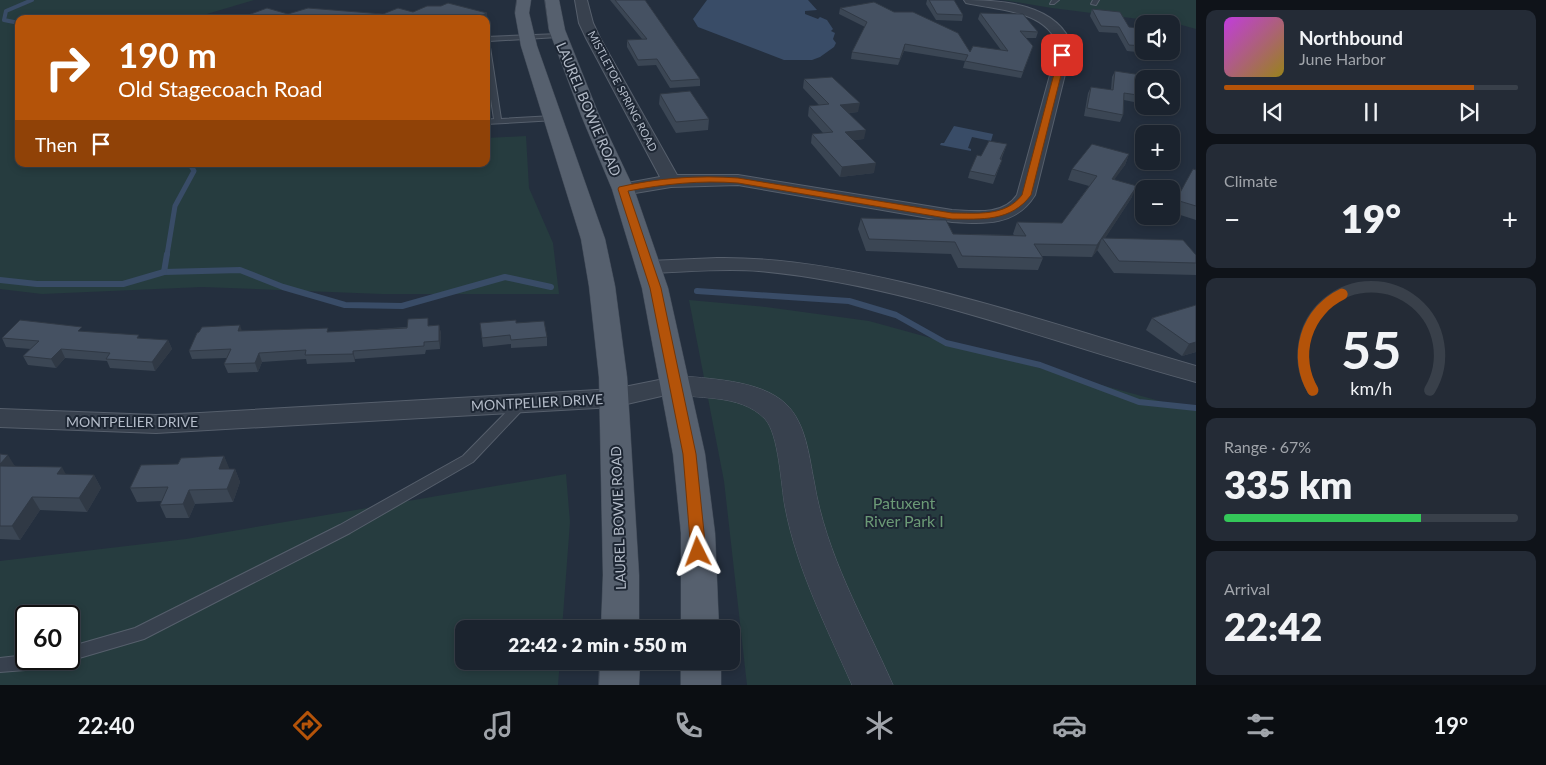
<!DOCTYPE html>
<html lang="en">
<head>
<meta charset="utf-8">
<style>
	:root { --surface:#1b232e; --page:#242b36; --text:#f1f3f6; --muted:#a0a4aa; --line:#39404a; --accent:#b45309 }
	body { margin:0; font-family:Lato,sans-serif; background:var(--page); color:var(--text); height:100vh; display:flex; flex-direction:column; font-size:19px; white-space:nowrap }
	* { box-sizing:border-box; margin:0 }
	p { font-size:16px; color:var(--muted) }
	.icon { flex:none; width:28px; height:28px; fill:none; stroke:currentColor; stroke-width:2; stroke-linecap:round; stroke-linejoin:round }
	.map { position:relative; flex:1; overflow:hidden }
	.panel { display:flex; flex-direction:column; gap:10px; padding:10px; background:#0f1319; width:350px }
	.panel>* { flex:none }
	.guide { position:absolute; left:15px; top:15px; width:475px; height:152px; border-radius:10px; box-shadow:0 2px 8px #0003,0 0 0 1px var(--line); background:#b45309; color:#fff; overflow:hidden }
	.buttons { position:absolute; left:1135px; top:15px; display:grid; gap:10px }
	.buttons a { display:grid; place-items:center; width:45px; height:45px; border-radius:10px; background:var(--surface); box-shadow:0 2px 8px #0003,0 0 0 1px var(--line); font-size:25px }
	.speed { position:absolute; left:15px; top:605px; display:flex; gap:10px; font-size:25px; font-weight:700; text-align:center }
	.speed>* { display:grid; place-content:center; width:65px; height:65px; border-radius:50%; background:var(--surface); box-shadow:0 2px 8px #0003,0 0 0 1px var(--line); line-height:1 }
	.speed .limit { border:2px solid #111; border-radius:8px; background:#fff; color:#111 }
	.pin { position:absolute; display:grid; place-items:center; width:42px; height:42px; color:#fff; margin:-21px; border-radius:10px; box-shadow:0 2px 8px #0006 }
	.me { position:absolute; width:55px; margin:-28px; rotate:357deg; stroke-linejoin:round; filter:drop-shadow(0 0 4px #0008) }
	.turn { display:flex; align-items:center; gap:18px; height:105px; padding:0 20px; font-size:22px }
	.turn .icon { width:65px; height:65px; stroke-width:2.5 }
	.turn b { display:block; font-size:35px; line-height:42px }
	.then { display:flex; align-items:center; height:48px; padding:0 20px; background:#0003; gap:10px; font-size:19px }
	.big { font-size:38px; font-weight:800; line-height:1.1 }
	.panel .card { flex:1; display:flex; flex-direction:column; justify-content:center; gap:8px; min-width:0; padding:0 18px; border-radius:10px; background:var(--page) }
	.panel .dial { align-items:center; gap:0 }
	.dial svg { height:130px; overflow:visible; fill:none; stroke:var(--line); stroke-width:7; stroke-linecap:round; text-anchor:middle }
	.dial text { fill:var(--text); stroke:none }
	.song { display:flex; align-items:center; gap:15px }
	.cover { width:60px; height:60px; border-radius:8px; background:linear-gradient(135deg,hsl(290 70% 55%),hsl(50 70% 35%)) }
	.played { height:5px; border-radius:2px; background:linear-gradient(90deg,var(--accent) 85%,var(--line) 85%) }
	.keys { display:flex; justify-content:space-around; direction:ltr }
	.heat { display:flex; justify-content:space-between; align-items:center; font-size:28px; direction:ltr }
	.charge { height:8px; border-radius:4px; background:linear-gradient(90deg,#34c759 67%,var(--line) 0) }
	.trip { position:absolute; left:455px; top:620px; width:285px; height:50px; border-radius:10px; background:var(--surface); box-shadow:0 2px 8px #0003,0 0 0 1px var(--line); font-weight:800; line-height:50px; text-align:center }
	.tab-bar { display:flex; height:80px; justify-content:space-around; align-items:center; background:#0b0e12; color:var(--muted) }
	.tab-bar .icon { width:35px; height:35px }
	.tab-bar .current { color:var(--accent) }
	.tab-bar b { font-size:22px; color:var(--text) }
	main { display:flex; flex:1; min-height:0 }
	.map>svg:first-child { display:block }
</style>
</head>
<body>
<main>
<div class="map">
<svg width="1196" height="685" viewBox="0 0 1196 685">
	<rect width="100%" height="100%" fill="#242f3e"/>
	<g fill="#263c3f" fill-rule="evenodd">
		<path d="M 0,0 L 254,0 L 190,19 L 19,19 L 19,164 L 486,164 L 486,138 L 526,136 L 529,188 L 553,243 L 559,294 L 382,294 L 202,287 L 42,294 L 0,289 Z"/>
		<path d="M 1003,0 L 1196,0 L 1196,29 L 1178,24 L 1052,8 Z"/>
		<path d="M 689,300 L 766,307 L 869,321 L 1196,411 L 1196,685 L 747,685 L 724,481 Z"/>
		<path d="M 566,474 L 570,522 L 562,629 L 464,629 L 464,661 L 560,661 L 558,685 L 0,685 L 0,561 L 186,539 ZM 26,616 L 69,616 L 69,659 L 26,659 Z"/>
	</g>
	<g fill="#394c67">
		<path d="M 707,0 L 808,0 L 817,10 L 805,11 L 805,14 L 818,19 L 820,17 L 827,20 L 833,29 L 831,31 L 835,33 L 833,39 L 836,43 L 834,47 L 820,57 L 812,60 L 784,60 L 698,27 L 693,19 Z"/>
		<path d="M 954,126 L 993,134 L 991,141 L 972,137 L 968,148 L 971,149 L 971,151 L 940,145 L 941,143 L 944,143 Z"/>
	</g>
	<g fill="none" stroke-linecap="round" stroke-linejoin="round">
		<path stroke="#394c67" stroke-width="4" d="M 19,23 L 4,20 L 6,11 L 32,0"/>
		<path stroke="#394c67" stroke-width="5" d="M 167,255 L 175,206 L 194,171 L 190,164"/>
		<g stroke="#394c67" stroke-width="6">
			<path d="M 167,254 L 164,272 L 240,270 L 283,287 L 345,305 L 402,306 L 505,277 L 551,287"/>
			<path d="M 0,280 L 37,284 L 123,284 L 164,272"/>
			<path d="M 697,291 L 849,301 L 896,315 L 946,343 L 1040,365 L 1139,402 L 1196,408"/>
		</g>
		<defs>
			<g id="service">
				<path d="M 1052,0 L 1059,0 L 1054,4 L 1050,4 Z"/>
				<path d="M 1093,0 L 1099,0 L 1096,5 L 1091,4 Z"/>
				<path d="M 560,34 L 561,35 L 558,37 L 489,41 L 501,119 L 553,116 L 557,118 L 556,120 L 486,124 L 486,120 L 494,119 L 486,66 L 486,37 Z"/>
				<path d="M 522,399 L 526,400 L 528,403 L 526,406 L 473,462 L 350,533 L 144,639 L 69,661 L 63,659 L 69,659 L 69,647 L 135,628 L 340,525 L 463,456 L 518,400 Z"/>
				<path d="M 26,655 L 26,659 L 58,659 L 56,664 L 38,669 L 0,672 L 0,658 Z"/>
			</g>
			<g id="minor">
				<path d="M 575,0 L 587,0 L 593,23 L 600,38 L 677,175 L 738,175 L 952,210 C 973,211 1003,216 1017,195 L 1058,46 C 1047,10 997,10 966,3 L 964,0 C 1002,0 1058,4 1072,46 L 1035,195 C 1016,226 985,224 952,222 L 738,185 L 671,187 L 623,195 L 616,193 L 614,189 L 616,185 L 660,177 L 586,38 L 579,23 Z"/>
				<path d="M 717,258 C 779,257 841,268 901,282 C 1001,305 1098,338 1196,366 L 1196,382 C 1051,343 910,285 759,271 C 722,268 686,272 649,273 L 641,272 L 638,267 L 641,262 L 649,261 Z"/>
				<path d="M 674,377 L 683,379 L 687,385 L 683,391 L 614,407 L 156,433 L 0,427 L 0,409 L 156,415 L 200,413 L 614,389 Z"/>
			</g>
			<path id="tertiary" d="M 674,375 C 707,379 760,379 786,404 C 806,423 809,456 814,481 C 826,555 863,617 893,685 L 852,685 C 827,628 797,570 785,507 C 781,486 779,434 765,419 C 739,392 696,401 664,392 L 659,385 L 664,378 Z"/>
			<g id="primary">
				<path d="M 517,0 L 531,0 L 529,13 L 537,46 L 605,239 L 615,286 L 627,377 L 639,575 L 639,629 L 601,629 L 603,575 L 599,377 L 589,286 L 581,239 L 521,46 L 515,13 Z"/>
				<path d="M 545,0 L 559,0 L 565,30 L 599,115 L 634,189 L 668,288 L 705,454 L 715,533 L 719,629 L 681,629 L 681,533 L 673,454 L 642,288 L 612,189 L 581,115 L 549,30 Z"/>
				<path d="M 600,661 L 640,661 L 639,685 L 599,685 Z"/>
				<rect x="681" y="661" width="40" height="24"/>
			</g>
		</defs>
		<use href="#service" stroke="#565f6c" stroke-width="2"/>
		<use href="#minor" stroke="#565f6c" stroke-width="2"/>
		<use href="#tertiary" stroke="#565f6c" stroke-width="1"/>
		<use href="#primary" stroke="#414a57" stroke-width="1"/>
		<use href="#service" fill="#38414e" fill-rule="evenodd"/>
		<use href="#minor" fill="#38414e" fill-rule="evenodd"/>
		<use href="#tertiary" fill="#38414e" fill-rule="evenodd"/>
		<use href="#primary" fill="#56606e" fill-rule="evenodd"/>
	</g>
	<g fill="#3b4654">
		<path d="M 610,0 L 645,0 L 700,79 L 700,86 L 670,88 L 656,65 L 638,66 L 627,47 L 627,40 L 642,39 Z"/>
		<path d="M 927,0 L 954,0 L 963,15 L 962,21 L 936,20 L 926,4 Z"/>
		<path d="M 840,8 L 970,52 L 1001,50 L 978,19 L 980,13 L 1038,32 L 1036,38 L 1026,38 L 1033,46 L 1021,78 L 963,68 L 965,61 L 904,51 L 898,65 L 851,59 L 852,52 L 865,27 L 839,14 Z"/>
		<path d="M 1092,9 L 1129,27 L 1144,29 L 1144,51 L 1157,51 L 1156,54 L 1127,51 L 1117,33 L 1099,32 L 1090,16 Z"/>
		<path d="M 1115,71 L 1144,79 L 1144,104 L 1124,100 L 1123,115 L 1120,122 L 1084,116 L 1088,93 L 1091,87 L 1111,90 L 1112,77 Z"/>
		<path d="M 804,79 L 858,112 L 849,113 L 864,139 L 853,140 L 874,173 L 840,177 L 811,143 L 812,134 L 823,133 L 808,116 L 809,106 L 819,105 L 803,88 Z"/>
		<path d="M 660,94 L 709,119 L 708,130 L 676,133 L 659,104 Z"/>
		<path d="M 1007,144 L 1001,160 L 1002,160 L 993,184 L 968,178 L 970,171 L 981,156 Z"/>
		<path d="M 1129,154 L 1125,165 L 1114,179 L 1132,197 L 1105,238 L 1196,255 L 1196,275 L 1114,273 L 1097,250 L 1098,249 L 1092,257 L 1041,256 L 1043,258 L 1038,270 L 958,268 L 951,254 L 866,251 L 858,229 L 861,218 L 953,234 L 1014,235 L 1013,234 L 1017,222 L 1062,223 L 1089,186 L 1068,180 L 1072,169 Z"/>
		<path d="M 1196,170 L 1196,220 L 1171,212 L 1171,210 L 1176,200 Z"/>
		<path d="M 1196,305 L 1196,352 L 1182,356 L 1146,330 L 1152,318 Z"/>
		<path d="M 480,323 L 516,323 L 547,337 L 547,346 L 511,348 L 511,344 L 483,347 Z"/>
		<path d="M 439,325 L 441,334 L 440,349 L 426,350 L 425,354 L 355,359 L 355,362 L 307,364 L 306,359 L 262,362 L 258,372 L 228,373 L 224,364 L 227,358 L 192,359 L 189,351 L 199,332 L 242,331 L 329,332 Z"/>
		<path d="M 84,332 L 141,338 L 168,340 L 172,349 L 155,371 L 110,368 L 107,361 L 65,358 L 56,368 L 28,365 L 23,356 L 31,349 L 6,347 L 2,338 Z"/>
		<path d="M 0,454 L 15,466 L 66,474 L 94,475 L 101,488 L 87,512 L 40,510 L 20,540 L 0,539 Z"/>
		<path d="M 224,456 L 229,469 L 235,469 L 240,482 L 233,502 L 195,504 L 189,518 L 166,518 L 160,505 L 162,501 L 137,502 L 130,488 L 178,464 Z"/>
	</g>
	<g fill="#303945">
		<path d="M 487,13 L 488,24 L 486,25 L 486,19 L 472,19 Z"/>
		<path d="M 905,44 L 904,51 L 898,65 Z"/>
		<path d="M 860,103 L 858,112 L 839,114 L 840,105 Z"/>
		<path d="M 866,130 L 864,139 L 843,141 L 845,132 Z"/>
		<path d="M 1129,154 L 1125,165 L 1107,190 L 1112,179 Z"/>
		<path d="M 876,163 L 874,173 L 840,177 L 842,167 Z"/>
		<path d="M 1137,186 L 1132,197 L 1104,240 L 1102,238 L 1098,249 L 1092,257 L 1097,245 Z"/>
		<path d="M 240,325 L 243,334 L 238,331 Z"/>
		<path d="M 439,325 L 441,334 L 440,349 L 439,341 Z"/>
		<path d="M 168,340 L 172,349 L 155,371 L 152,362 Z"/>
		<path d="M 1196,342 L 1196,352 L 1182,356 L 1189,344 Z"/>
		<path d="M 61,349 L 65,358 L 56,368 L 51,359 Z"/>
		<path d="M 353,351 L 355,359 L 355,362 L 353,354 Z"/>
		<path d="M 259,353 L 262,362 L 258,372 L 255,363 Z"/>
		<path d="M 8,455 L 16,468 L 0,468 L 0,464 Z"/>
		<path d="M 224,456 L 230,470 L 219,469 Z"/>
		<path d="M 62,467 L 69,480 L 57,474 Z"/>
		<path d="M 235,469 L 240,482 L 233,502 L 227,489 Z"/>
		<path d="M 94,475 L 101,488 L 87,512 L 79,498 Z"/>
		<path d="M 189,490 L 195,504 L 189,518 L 183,504 Z"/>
		<path d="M 32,497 L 40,510 L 20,540 L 12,526 Z"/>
	</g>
	<g fill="#455162" stroke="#303945">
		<path d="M 615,0 L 645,0 L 700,79 L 671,81 L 657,59 L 638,60 L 627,40 L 647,39 Z"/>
		<path d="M 929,0 L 954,0 L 963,15 L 937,14 Z"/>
		<path d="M 874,2 L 894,12 L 913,12 L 958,33 L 970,52 L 973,46 L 1008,51 L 980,13 L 1023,14 L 1038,32 L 1020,31 L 1033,46 L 1023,72 L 965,61 L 968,55 L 905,44 L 900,59 L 852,52 L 867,22 L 840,8 Z"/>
		<path d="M 448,3 L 487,13 L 472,19 L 244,19 L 240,18 L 267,8 L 288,14 L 308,8 L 383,14 L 398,8 L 413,12 L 427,6 L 441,6 Z"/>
		<path d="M 1092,9 L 1120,12 L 1129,27 L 1144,29 L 1144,46 L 1129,45 L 1119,27 L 1101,26 Z"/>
		<path d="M 1115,71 L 1148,76 L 1148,79 L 1144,79 L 1144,96 L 1124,93 L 1123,115 L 1087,108 L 1091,87 L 1113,90 Z"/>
		<path d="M 832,77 L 860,103 L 840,105 L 866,130 L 845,132 L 876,163 L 842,167 L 812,134 L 833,132 L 809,106 L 829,104 L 804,79 Z"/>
		<path d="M 690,91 L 709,119 L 676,122 L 660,94 Z"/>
		<path d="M 989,141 L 1007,144 L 1000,159 L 1002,160 L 995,176 L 970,171 L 977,155 L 981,156 Z"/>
		<path d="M 1092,144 L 1129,154 L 1112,179 L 1137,186 L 1097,245 L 1034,244 L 1043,258 L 962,256 L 955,242 L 869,239 L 861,218 L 946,220 L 953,234 L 1026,236 L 1017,222 L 1062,223 L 1097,176 L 1072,169 Z"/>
		<path d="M 1193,169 L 1196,170 L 1196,206 L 1176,200 Z"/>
		<path d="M 1102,238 L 1183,240 L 1196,255 L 1196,263 L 1119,261 Z"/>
		<path d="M 1196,305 L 1196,342 L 1189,344 L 1152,318 Z"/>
		<path d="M 428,318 L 428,326 L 439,325 L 439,341 L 424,342 L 424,346 L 353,351 L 353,354 L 305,355 L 306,350 L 259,353 L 255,363 L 224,364 L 231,349 L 189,351 L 197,333 L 199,332 L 202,327 L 240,325 L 238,331 L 328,328 L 327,332 L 407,328 L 408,319 Z"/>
		<path d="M 20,320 L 82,327 L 78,331 L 139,335 L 137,338 L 168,340 L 152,362 L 106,359 L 110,353 L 61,349 L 51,359 L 23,356 L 39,341 L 2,338 Z"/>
		<path d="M 516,320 L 516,323 L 544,321 L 547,337 L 511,340 L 510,335 L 482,338 L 480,323 Z"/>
		<path d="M 0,454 L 8,455 L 0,464 Z"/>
		<path d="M 224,456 L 219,469 L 235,469 L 227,489 L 189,490 L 183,504 L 160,505 L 168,487 L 130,488 L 141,465 L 178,464 L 181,458 Z"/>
		<path d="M 0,466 L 62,467 L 57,474 L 94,475 L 79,498 L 32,497 L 12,526 L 0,526 Z"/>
	</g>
	<path fill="#b45309" stroke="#753606" d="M 1062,53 L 1066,55 L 1031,195 C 1011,222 981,219 952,219 L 738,183 C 700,180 665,184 628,191 L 661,288 L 696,454 L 706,552 L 704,556 L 698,558 L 693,556 L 691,552 L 683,454 L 650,288 L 618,189 L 619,187 C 658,178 698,175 738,178 L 952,213 C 977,213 1005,217 1022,195 L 1059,55 Z"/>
	<g text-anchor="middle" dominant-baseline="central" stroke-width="4" stroke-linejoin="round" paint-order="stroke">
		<g font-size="11" fill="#b4bcc9" stroke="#1d2633">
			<text transform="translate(623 91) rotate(62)">MISTLETOE SPRING ROAD</text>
		</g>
		<g font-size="14" fill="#b4bcc9" stroke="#1d2633">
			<text transform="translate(589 109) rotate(67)">LAUREL BOWIE ROAD</text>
			<text transform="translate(537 402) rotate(-3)">MONTPELIER DRIVE</text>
			<text x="132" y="421">MONTPELIER DRIVE</text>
			<text transform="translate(618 518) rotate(-92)">LAUREL BOWIE ROAD</text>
		</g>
		<g font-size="16" fill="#6b9a76" stroke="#1d2633">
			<text x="904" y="502">Patuxent<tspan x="904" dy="18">River Park I</tspan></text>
		</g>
	</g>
</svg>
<div class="buttons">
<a><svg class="icon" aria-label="sound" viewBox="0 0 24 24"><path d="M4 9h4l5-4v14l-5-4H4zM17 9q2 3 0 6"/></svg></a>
<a><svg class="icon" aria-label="search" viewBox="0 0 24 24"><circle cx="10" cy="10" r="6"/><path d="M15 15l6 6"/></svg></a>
<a>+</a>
<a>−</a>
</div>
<div class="speed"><div class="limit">60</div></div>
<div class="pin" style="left:1062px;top:55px;background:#d93025"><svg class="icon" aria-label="arrive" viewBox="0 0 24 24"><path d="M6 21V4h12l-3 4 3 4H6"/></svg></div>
<svg class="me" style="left:698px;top:552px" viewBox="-20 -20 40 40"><path d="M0-17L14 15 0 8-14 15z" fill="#b45309" stroke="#fff" stroke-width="4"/></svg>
<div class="trip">22:42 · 2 min · 550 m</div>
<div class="guide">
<div class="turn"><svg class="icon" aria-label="right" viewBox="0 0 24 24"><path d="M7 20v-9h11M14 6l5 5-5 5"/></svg><div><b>190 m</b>Old Stagecoach Road</div></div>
<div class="then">Then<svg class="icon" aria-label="arrive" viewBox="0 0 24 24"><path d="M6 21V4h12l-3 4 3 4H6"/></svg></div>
</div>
</div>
<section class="panel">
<div class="card">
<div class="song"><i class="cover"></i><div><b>Northbound</b><p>June Harbor</p></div></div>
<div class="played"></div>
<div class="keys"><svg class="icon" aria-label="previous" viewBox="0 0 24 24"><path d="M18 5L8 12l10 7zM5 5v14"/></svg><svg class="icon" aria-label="pause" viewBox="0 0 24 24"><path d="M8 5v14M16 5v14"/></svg><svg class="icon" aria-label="next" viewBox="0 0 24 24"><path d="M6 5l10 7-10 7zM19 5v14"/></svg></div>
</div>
<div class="card"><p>Climate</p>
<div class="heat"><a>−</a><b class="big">19°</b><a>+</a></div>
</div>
<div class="card dial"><svg viewBox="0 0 100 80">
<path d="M14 69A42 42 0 1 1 86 69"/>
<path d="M14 69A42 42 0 0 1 32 10" stroke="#b45309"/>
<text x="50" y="56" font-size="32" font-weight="700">55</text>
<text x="50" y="72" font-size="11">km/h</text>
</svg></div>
<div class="card"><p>Range · 67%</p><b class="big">335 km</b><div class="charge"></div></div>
<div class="card"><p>Arrival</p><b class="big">22:42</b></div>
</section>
</main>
<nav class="tab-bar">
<b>22:40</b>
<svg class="icon current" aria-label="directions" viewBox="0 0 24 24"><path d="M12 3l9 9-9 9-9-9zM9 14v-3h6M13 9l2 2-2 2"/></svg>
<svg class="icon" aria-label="music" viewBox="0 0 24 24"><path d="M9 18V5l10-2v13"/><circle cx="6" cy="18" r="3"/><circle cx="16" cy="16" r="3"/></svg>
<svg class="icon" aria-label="phone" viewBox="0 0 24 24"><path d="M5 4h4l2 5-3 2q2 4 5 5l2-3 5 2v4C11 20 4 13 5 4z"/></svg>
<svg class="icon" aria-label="climate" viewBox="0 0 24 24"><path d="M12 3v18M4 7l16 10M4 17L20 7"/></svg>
<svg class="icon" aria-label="car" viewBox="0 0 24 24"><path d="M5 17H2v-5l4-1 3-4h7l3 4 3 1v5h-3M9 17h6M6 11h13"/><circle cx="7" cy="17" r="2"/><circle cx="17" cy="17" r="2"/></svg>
<svg class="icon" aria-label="filters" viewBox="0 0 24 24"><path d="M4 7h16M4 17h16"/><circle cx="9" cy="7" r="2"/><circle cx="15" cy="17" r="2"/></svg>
<b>19°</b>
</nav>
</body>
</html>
